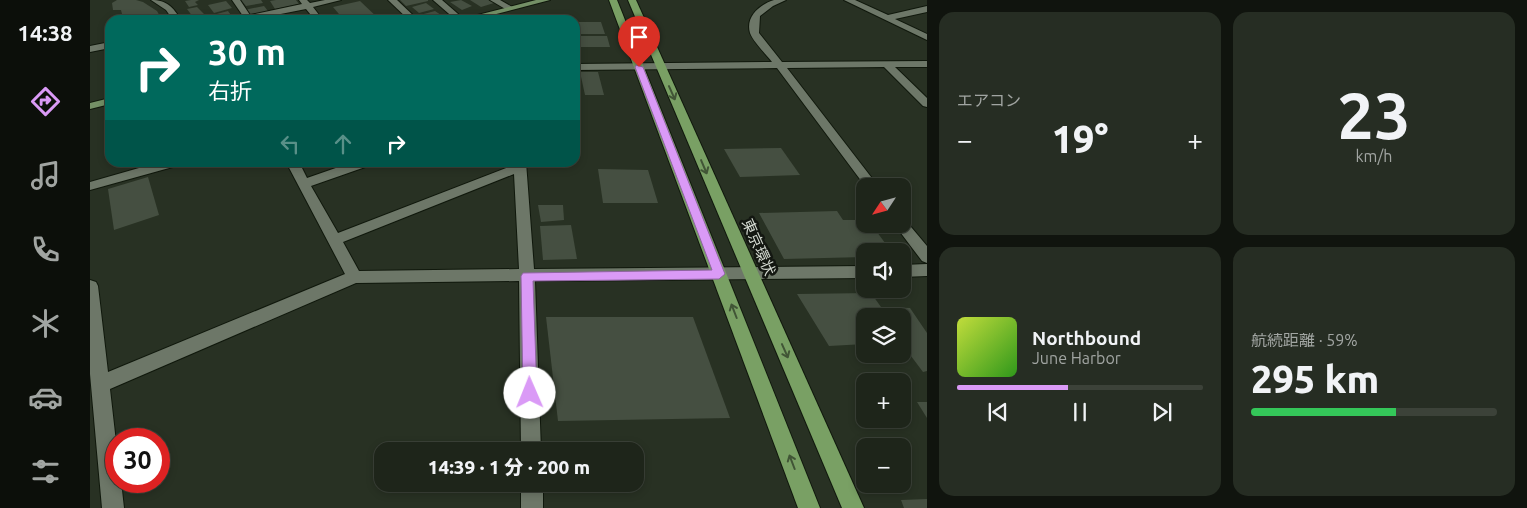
<!DOCTYPE html>
<html lang="ja">
<head>
<meta charset="utf-8">
<style>
	:root { --surface:#1e251a; --page:#262d23; --text:#f1f3f6; --muted:#a1a5a2; --line:#3c4239; --accent:#da9af6 }
	body { margin:0; font-family:Ubuntu,"Noto Sans JP",sans-serif; background:var(--page); color:var(--text); height:100vh; display:flex; flex-direction:column; font-size:19px; white-space:nowrap }
	* { box-sizing:border-box; margin:0 }
	p { font-size:16px; color:var(--muted) }
	.icon { flex:none; width:28px; height:28px; fill:none; stroke:currentColor; stroke-width:2; stroke-linecap:round; stroke-linejoin:round }
	.map { position:relative; flex:1; overflow:hidden }
	.drawer { display:flex; flex-direction:column; gap:12px; padding:12px; background:#10140e; width:600px }
	.drawer>* { flex:none }
	.banner { position:absolute; left:15px; top:15px; width:475px; height:152px; border-radius:15px; box-shadow:0 2px 8px #0003,0 0 0 1px var(--line); background:#00695c; color:#fff; overflow:hidden }
	.needle { width:32px; rotate:234deg }
	.tools { position:absolute; left:766px; top:178px; display:grid; gap:10px }
	.tools a { display:grid; place-items:center; width:55px; height:55px; border-radius:10px; background:var(--surface); box-shadow:0 2px 8px #0003,0 0 0 1px var(--line); font-size:25px }
	.speed { position:absolute; left:15px; top:428px; display:flex; gap:10px; font-size:25px; font-weight:700; text-align:center }
	.speed>* { display:grid; place-content:center; width:65px; height:65px; border-radius:50%; background:var(--surface); box-shadow:0 2px 8px #0003,0 0 0 1px var(--line); line-height:1 }
	.speed .limit { border:8px solid #d22; background:#fff; color:#111 }
	.pin { position:absolute; display:grid; place-items:center; width:42px; height:42px; color:#fff; margin:-51px -21px; border-radius:50% 50% 50% 0; rotate:-45deg; box-shadow:0 0 5px #0007 }
	.pin .icon { rotate:45deg }
	.me { position:absolute; width:55px; margin:-28px; rotate:359deg; stroke-linejoin:round; filter:drop-shadow(0 0 4px #0008) }
	.turn { display:flex; align-items:center; gap:18px; height:105px; padding:0 20px; font-size:22px }
	.turn .icon { width:65px; height:65px; stroke-width:2.5 }
	.turn b { display:block; font-size:35px; line-height:42px }
	.lanes { display:flex; align-items:center; height:48px; padding:0 20px; background:#0003; justify-content:center; gap:25px; direction:ltr }
	.lanes .off { opacity:.35 }
	.big { font-size:38px; font-weight:800; line-height:1.1 }
	.drawer .widget { flex:1; display:flex; flex-direction:column; justify-content:center; gap:8px; min-width:0; padding:0 18px; border-radius:15px; background:var(--page) }
	.drawer .dial { align-items:center; gap:0 }
	.dial b { font-size:65px; line-height:1 }
	.song { display:flex; align-items:center; gap:15px }
	.cover { width:60px; height:60px; border-radius:8px; background:linear-gradient(135deg,hsl(70 70% 55%),hsl(110 70% 35%)) }
	.played { height:5px; border-radius:2px; background:linear-gradient(90deg,var(--accent) 45%,var(--line) 45%) }
	.keys { display:flex; justify-content:space-around; direction:ltr }
	.heat { display:flex; justify-content:space-between; align-items:center; font-size:28px; direction:ltr }
	.charge { height:8px; border-radius:4px; background:linear-gradient(90deg,#34c759 59%,var(--line) 0) }
	.drawer .tiles { flex:1; display:grid; gap:12px; grid-template-columns:repeat(2,1fr) }
	.trip { position:absolute; left:284px; top:442px; width:270px; height:50px; border-radius:15px; background:var(--surface); box-shadow:0 2px 8px #0003,0 0 0 1px var(--line); font-weight:800; line-height:50px; text-align:center }
	main { display:flex; flex:1; min-height:0 }
	.menu { display:flex; flex-direction:column; width:90px; justify-content:space-around; align-items:center; background:#0c0f0a; color:var(--muted) }
	.menu .icon { width:35px; height:35px }
	.menu .on { color:var(--accent) }
	.menu b { font-size:22px; color:var(--text) }
	.map>svg:first-child { display:block }
</style>
</head>
<body>
<main>
<nav class="menu">
<b>14:38</b>
<svg class="icon on" aria-label="directions" viewBox="0 0 24 24"><path d="M12 3l9 9-9 9-9-9zM9 14v-3h6M13 9l2 2-2 2"/></svg>
<svg class="icon" aria-label="music" viewBox="0 0 24 24"><path d="M9 18V5l10-2v13"/><circle cx="6" cy="18" r="3"/><circle cx="16" cy="16" r="3"/></svg>
<svg class="icon" aria-label="phone" viewBox="0 0 24 24"><path d="M5 4h4l2 5-3 2q2 4 5 5l2-3 5 2v4C11 20 4 13 5 4z"/></svg>
<svg class="icon" aria-label="climate" viewBox="0 0 24 24"><path d="M12 3v18M4 7l16 10M4 17L20 7"/></svg>
<svg class="icon" aria-label="car" viewBox="0 0 24 24"><path d="M5 17H2v-5l4-1 3-4h7l3 4 3 1v5h-3M9 17h6M6 11h13"/><circle cx="7" cy="17" r="2"/><circle cx="17" cy="17" r="2"/></svg>
<svg class="icon" aria-label="filters" viewBox="0 0 24 24"><path d="M4 7h16M4 17h16"/><circle cx="9" cy="7" r="2"/><circle cx="15" cy="17" r="2"/></svg>
</nav>
<div class="map">
<svg width="837" height="508" viewBox="0 0 837 508">
	<rect width="100%" height="100%" fill="#283123"/>
	<g fill="#454f41">
		<path d="M 27,0 L 46,0 L 53,2 L 67,11 L 72,20 L 37,20 L 35,14 L 32,14 L 31,10 L 23,10 L 22,3 Z"/>
		<path d="M 101,0 L 109,0 L 105,2 L 108,5 L 99,7 L 95,1 Z"/>
		<path d="M 151,0 L 171,0 L 173,3 L 156,6 Z"/>
		<path d="M 186,0 L 206,0 L 209,4 L 185,9 L 180,1 Z"/>
		<path d="M 310,0 L 338,0 L 338,1 L 316,6 Z"/>
		<path d="M 371,0 L 382,6 L 372,10 L 360,2 Z"/>
		<path d="M 380,0 L 398,0 L 404,3 L 391,7 Z"/>
		<path d="M 136,1 L 142,8 L 124,13 L 118,5 Z"/>
		<path d="M 270,1 L 290,20 L 254,20 L 243,7 Z"/>
		<path d="M 336,3 L 344,9 L 329,13 L 322,7 Z"/>
		<path d="M 174,6 L 178,11 L 159,16 L 154,10 Z"/>
		<path d="M 107,7 L 114,14 L 103,17 L 97,9 Z"/>
		<path d="M 138,11 L 143,18 L 123,20 L 119,16 Z"/>
		<path d="M 345,11 L 351,15 L 336,19 L 330,15 Z"/>
		<path d="M 208,14 L 213,15 L 217,20 L 182,20 Z"/>
		<path d="M 485,22 L 511,22 L 515,34 L 485,34 Z"/>
		<path d="M 485,36 L 517,36 L 520,47 L 485,47 Z"/>
		<path d="M 490,72 L 508,72 L 514,95 L 495,95 Z"/>
		<path d="M 691,148 L 710,175 L 650,177 L 634,149 Z"/>
		<path d="M 508,169 L 558,170 L 568,203 L 513,203 Z"/>
		<path d="M 58,177 L 69,215 L 24,230 L 18,189 Z"/>
		<path d="M 448,205 L 473,205 L 474,220 L 451,222 Z"/>
		<path d="M 747,211 L 753,220 L 775,220 L 775,224 L 781,224 L 801,251 L 775,251 L 775,257 L 694,259 L 669,213 Z"/>
		<path d="M 481,225 L 487,259 L 453,260 L 450,226 Z"/>
		<path d="M 781,293 L 791,307 L 820,308 L 837,333 L 837,371 L 833,372 L 812,344 L 812,316 L 775,316 L 775,344 L 739,346 L 707,294 Z"/>
		<path d="M 456,317 L 603,317 L 640,418 L 468,421 Z"/>
		<path d="M 827,402 L 837,402 L 837,418 Z"/>
		<path d="M 837,499 L 837,508 L 814,508 L 811,500 Z"/>
	</g>
	<g fill="none" stroke-linecap="round" stroke-linejoin="round">
		<defs>
			<g id="minor">
				<path d="M 61,0 C 77,0 83,7 91,20 L 83,20 L 76,10 Z"/>
				<path d="M 142,0 L 150,0 L 160,15 L 212,4 L 209,0 L 217,0 L 220,3 L 235,0 L 251,0 L 223,7 L 233,20 L 225,20 L 216,9 L 160,20 L 143,20 L 153,16 Z"/>
				<path d="M 298,0 L 307,0 L 328,20 L 319,20 Z"/>
				<path d="M 343,0 L 352,0 L 375,20 L 366,20 Z"/>
				<path d="M 400,0 L 410,0 L 424,8 L 417,10 Z"/>
				<path d="M 684,0 L 696,0 L 683,6 L 670,16 L 669,33 L 692,62 L 837,61 L 837,67 L 805,67 L 837,98 L 837,107 L 833,106 L 794,67 L 697,68 L 788,186 L 775,186 L 687,68 L 485,70 L 485,64 L 682,62 C 676,54 664,43 660,33 C 655,16 671,4 684,0 Z"/>
				<path d="M 754,0 L 765,0 L 798,15 L 837,6 L 837,12 L 805,19 L 837,34 L 837,40 Z"/>
				<path d="M 20,42 L 20,48 L 0,52 L 0,46 Z"/>
				<path d="M 70,162 L 92,162 L 90,165 L 0,190 L 0,182 Z"/>
				<path d="M 196,162 L 209,162 L 217,178 L 263,162 L 283,162 L 281,165 L 221,186 L 248,233 L 424,165 L 424,162 L 436,162 L 444,269 L 775,266 L 775,278 L 445,281 L 451,451 L 431,451 L 429,281 L 266,283 L 20,389 L 26,442 L 26,481 L 31,481 L 34,508 L 12,508 L 0,374 L 0,280 L 6,282 L 8,286 L 18,372 L 255,274 ZM 424,174 L 429,269 L 269,271 L 253,242 Z"/>
				<path d="M 812,220 L 816,221 L 837,246 L 837,263 L 832,261 L 804,224 L 812,224 Z"/>
				<path d="M 837,264 L 837,276 L 812,277 L 812,265 Z"/>
				<rect x="431" y="484" width="22" height="24"/>
			</g>
			<g id="major">
				<path d="M 446,0 L 460,0 L 383,20 L 368,20 Z"/>
				<path d="M 20,98 L 20,104 L 0,109 L 0,103 Z"/>
			</g>
			<g id="highway">
				<path d="M 519,0 L 527,0 L 730,508 L 708,508 Z"/>
				<path d="M 538,0 L 546,0 L 774,508 L 752,508 Z"/>
			</g>
		</defs>
		<use href="#minor" stroke="#10180c" stroke-width="2"/>
		<use href="#major" stroke="#10180c" stroke-width="2"/>
		<use href="#highway" stroke="#10180c" stroke-width="2"/>
		<use href="#minor" fill="#6d7768" fill-rule="evenodd"/>
		<use href="#major" fill="#749066" fill-rule="evenodd"/>
		<use href="#highway" fill="#79a064" fill-rule="evenodd"/>
	</g>
	<defs><path id="oneway-shaft" d="M-6 0H5M1.5-3L5.5 0L1.5 3" fill="none" stroke-width="1.6" stroke-linecap="round" stroke-linejoin="round" transform="scale(1.25)"/></defs>
	<g stroke="#415536">
		<use href="#oneway-shaft" transform="translate(582 93) rotate(66)"/>
		<use href="#oneway-shaft" transform="translate(614 167) rotate(67)"/>
		<use href="#oneway-shaft" transform="translate(644 311) rotate(-111)"/>
		<use href="#oneway-shaft" transform="translate(695 351) rotate(66)"/>
		<use href="#oneway-shaft" transform="translate(702 462) rotate(-111)"/>
	</g>
	<path fill="#da9af6" stroke="#8e64a0" d="M 546,65 L 553,67 L 635,274 L 629,279 L 443,281 L 447,393 L 445,398 L 440,400 L 435,398 L 433,393 L 431,276 L 433,273 L 622,270 L 545,67 Z"/>
	<g text-anchor="middle" dominant-baseline="central" stroke-width="5" stroke-linejoin="round" paint-order="stroke">
		<g font-size="15" fill="#d6dcd3" stroke="#131711">
			<text transform="translate(669 247) rotate(66)">東京環状</text>
		</g>
	</g>
</svg>
<div class="tools">
<a><svg class="needle" viewBox="-14 -14 28 28"><path d="M0-13l5 13h-10z" fill="#e53935"/><path d="M0 13l5-13h-10z" fill="#a1a5a2"/></svg></a>
<a><svg class="icon" aria-label="sound" viewBox="0 0 24 24"><path d="M4 9h4l5-4v14l-5-4H4zM17 9q2 3 0 6"/></svg></a>
<a><svg class="icon" aria-label="layers" viewBox="0 0 24 24"><path d="M12 4l9 5-9 5-9-5zM3 14l9 5 9-5"/></svg></a>
<a>+</a>
<a>−</a>
</div>
<div class="speed"><div class="limit">30</div></div>
<div class="pin" style="left:549px;top:67px;background:#d93025"><svg class="icon" aria-label="arrive" viewBox="0 0 24 24"><path d="M6 21V4h12l-3 4 3 4H6"/></svg></div>
<svg class="me" style="left:440px;top:393px" viewBox="-20 -20 40 40"><circle r="19" fill="#fff"/><path d="M0-13L10 11 0 6-10 11z" fill="#da9af6"/></svg>
<div class="trip">14:39 · 1 分 · 200 m</div>
<div class="banner">
<div class="turn"><svg class="icon" aria-label="right" viewBox="0 0 24 24"><path d="M7 20v-9h11M14 6l5 5-5 5"/></svg><div><b>30 m</b>右折</div></div>
<div class="lanes"><svg class="icon off" aria-label="left" viewBox="0 0 24 24"><path d="M17 20v-9H6M10 6l-5 5 5 5"/></svg><svg class="icon off" aria-label="ahead" viewBox="0 0 24 24"><path d="M12 20V5M6 11l6-6 6 6"/></svg><svg class="icon" aria-label="right" viewBox="0 0 24 24"><path d="M7 20v-9h11M14 6l5 5-5 5"/></svg></div>
</div>
</div>
<section class="drawer">
<div class="tiles">
<div class="widget"><p>エアコン</p>
<div class="heat"><a>−</a><b class="big">19°</b><a>+</a></div>
</div>
<div class="widget dial"><b>23</b><p>km/h</p></div>
<div class="widget">
<div class="song"><i class="cover"></i><div><b>Northbound</b><p>June Harbor</p></div></div>
<div class="played"></div>
<div class="keys"><svg class="icon" aria-label="previous" viewBox="0 0 24 24"><path d="M18 5L8 12l10 7zM5 5v14"/></svg><svg class="icon" aria-label="pause" viewBox="0 0 24 24"><path d="M8 5v14M16 5v14"/></svg><svg class="icon" aria-label="next" viewBox="0 0 24 24"><path d="M6 5l10 7-10 7zM19 5v14"/></svg></div>
</div>
<div class="widget"><p>航続距離 · 59%</p><b class="big">295 km</b><div class="charge"></div></div>
</div>
</section>
</main>
</body>
</html>
